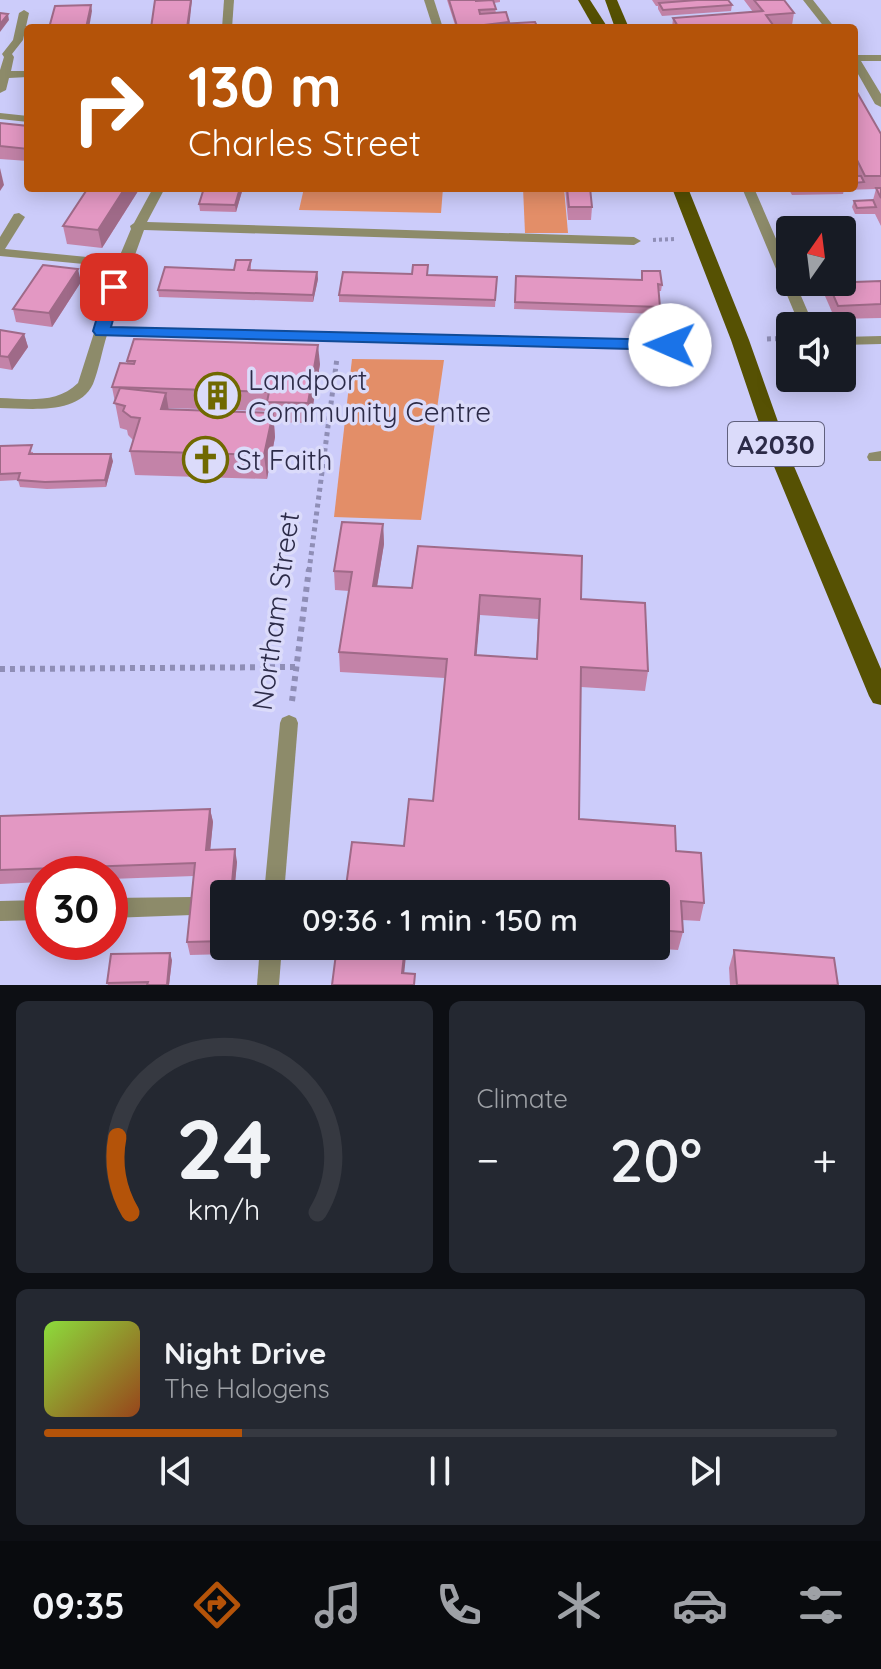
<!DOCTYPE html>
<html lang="en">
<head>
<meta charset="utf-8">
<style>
	:root { --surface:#171b24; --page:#242831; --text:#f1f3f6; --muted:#9ea1a6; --line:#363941; --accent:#b45309 }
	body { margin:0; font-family:Quicksand,sans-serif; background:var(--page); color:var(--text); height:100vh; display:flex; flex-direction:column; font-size:30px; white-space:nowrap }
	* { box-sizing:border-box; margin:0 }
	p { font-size:26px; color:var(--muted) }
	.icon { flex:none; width:44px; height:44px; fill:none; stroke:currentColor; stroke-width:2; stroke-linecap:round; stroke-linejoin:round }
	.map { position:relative; height:985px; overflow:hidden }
	.panel { display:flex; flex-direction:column; gap:16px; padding:16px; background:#0d0f14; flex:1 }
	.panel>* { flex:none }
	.top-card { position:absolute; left:24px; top:24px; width:834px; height:168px; border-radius:8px; box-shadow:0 4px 20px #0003; background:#b45309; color:#fff; overflow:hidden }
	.needle { width:52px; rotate:14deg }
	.controls { position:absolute; left:776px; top:216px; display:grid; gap:16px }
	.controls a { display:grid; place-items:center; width:80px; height:80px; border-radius:8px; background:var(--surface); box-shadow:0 4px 20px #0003; font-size:40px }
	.speed { position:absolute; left:24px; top:856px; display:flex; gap:16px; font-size:40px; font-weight:700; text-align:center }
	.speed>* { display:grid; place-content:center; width:104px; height:104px; border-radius:50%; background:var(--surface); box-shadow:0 4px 20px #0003; line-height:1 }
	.speed .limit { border:12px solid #d22; background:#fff; color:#111 }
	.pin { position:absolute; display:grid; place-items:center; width:68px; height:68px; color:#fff; margin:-34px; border-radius:16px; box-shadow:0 4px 12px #0006 }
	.me { position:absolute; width:88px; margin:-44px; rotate:271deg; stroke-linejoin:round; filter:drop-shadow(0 0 6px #0008) }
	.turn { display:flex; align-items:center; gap:28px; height:168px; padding:0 32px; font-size:36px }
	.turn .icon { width:104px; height:104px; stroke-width:2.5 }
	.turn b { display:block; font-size:56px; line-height:68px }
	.big { font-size:60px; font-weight:600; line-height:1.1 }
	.panel .widget { flex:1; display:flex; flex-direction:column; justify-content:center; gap:12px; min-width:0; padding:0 28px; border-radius:12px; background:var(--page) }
	.panel .dial { align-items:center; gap:0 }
	.dial svg { height:208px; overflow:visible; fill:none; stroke:var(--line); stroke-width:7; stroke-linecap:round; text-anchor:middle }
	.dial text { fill:var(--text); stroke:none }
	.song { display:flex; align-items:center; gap:24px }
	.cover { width:96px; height:96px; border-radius:12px; background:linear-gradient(135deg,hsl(90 70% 55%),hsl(20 70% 35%)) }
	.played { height:8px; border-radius:4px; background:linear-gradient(90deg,var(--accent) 25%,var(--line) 25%) }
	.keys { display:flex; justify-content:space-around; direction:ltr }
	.heat { display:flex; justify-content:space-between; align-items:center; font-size:44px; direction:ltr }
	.panel .tiles { flex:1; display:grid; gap:16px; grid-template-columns:1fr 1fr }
	.widget:last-child { grid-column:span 2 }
	.trip { position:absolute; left:210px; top:880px; width:460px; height:80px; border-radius:8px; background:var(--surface); box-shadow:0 4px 20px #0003; font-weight:600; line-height:80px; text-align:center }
	.tab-bar { display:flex; height:128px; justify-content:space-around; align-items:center; background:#090b0e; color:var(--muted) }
	.tab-bar .icon { width:56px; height:56px }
	.tab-bar .current { color:var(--accent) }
	.tab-bar b { font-size:36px; color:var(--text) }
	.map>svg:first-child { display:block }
</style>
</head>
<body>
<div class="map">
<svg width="881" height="985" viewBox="0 0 881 985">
	<rect width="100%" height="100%" fill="#ccccfa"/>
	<g fill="#e38e68">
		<path d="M 304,188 L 443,188 L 441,213 L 299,210 Z"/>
		<path d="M 523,188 L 564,188 L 568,233 L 525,233 Z"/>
		<path d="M 352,359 L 444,360 L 421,520 L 334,517 Z"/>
	</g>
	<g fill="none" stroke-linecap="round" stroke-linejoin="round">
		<path stroke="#8f8eb6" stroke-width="4" stroke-dasharray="3 3" stroke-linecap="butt" d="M 653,240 L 675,239"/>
		<g stroke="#8f8eb6" stroke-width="5" stroke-dasharray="4 4" stroke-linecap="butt">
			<path d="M 767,339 L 790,338"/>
			<path d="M 309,571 L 337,358"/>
		</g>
		<g stroke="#8f8eb6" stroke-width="6" stroke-dasharray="5 5" stroke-linecap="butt">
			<path d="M 0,669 L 296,667"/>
			<path d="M 292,701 L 309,569"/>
		</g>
		<g fill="#8d8b6a" fill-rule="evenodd">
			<path d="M 192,897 L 199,899 L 202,906 L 199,913 L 192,915 L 110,918 L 110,898 Z"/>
			<path d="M 42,900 L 42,920 L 0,921 L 0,901 Z"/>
		</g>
		<g fill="#8d8b6a" fill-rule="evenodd">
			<path d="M 224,0 L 234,0 L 232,28 L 222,28 Z"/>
			<path d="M 424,0 L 434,0 L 443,28 L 433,28 Z"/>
			<path d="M 803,0 L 813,0 L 835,28 L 825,28 Z"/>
			<path d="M 24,10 L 29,13 L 23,40 L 12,54 L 14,57 L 11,71 L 28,71 L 28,77 L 9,78 L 6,90 L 0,93 L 0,70 L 4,57 L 2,54 L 13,40 L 19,13 Z"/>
			<path d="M 854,55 L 881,55 L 881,61 L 861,61 L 881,94 L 881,107 L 875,104 L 854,67 Z"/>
			<path d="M 0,113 L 28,116 L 28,122 L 0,119 Z"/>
			<path d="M 153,188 L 165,188 L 147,222 L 634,237 L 641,241 L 634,245 L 144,230 L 109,327 L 700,342 L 707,346 L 700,350 L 107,335 C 102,351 99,369 93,384 C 78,416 27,408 0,408 L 0,398 C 27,399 57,404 78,383 L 115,267 L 0,256 L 0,237 L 14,214 L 19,213 L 25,217 L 5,249 L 118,260 L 131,229 L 130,226 L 134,223 Z"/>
			<path d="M 742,188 L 754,188 L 790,271 L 790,282 L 795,282 L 814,326 L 800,326 Z"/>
			<path d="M 881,336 L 881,344 L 842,345 L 842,337 Z"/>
			<path d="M 881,451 L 881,461 L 869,461 L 867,457 L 869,453 Z"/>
			<path d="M 289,715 L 296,718 L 298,723 L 284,894 L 264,894 L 280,723 L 282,718 Z"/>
			<path d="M 260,946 L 282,946 L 279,985 L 257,985 Z"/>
		</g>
		<g fill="#565103" fill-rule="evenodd">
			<path d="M 578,0 L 590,0 L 608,28 L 594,28 Z"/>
			<path d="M 605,0 L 617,0 L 629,28 L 615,28 Z"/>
			<path d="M 672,188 L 688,188 L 749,340 L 793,464 L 881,669 L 881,705 L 873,703 L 869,696 L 773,464 L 731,340 Z"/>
		</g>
	</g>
	<g fill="#c383a8" fill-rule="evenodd">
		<path d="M 447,0 L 500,0 L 500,2 L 494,3 L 496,13 L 509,24 L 538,28 L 456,28 Z"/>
		<path d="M 652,0 L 685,0 L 732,5 L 731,11 L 662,16 L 658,9 L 658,6 L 656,6 Z"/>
		<path d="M 744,0 L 784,0 L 794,13 L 792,25 L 772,27 L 772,28 L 672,28 L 673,18 L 753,12 Z"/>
		<path d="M 854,87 L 881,134 L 881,226 L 875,214 L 855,214 L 852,207 L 854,201 L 873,200 L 876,189 L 844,190 L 843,194 L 792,195 L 788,188 L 854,188 L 854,176 L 856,176 L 854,173 Z"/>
		<path d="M 0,123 L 28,126 L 28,161 L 0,159 Z"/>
		<path d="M 140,188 L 102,248 L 67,244 L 63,226 Z"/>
		<path d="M 204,188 L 243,188 L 236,212 L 200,211 L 199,204 Z"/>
		<path d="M 565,188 L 590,188 L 592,207 L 591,220 L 568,220 Z"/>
		<path d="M 251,260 L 251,270 L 317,272 L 318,279 L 313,302 L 159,297 L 158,290 L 234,270 Z"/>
		<path d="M 642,271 L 662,285 L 661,291 L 658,291 L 660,307 L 659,314 L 514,309 L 516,276 L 641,280 Z"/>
		<path d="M 428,275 L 497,277 L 495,307 L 339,302 L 339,295 Z"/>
		<path d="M 881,281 L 881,318 L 835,319 L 825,296 L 828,283 Z"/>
		<path d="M 81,282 L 52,327 L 16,322 L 13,309 Z"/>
		<path d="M 0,330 L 24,334 L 28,347 L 12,370 L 0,368 Z"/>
		<path d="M 127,361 L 320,364 L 310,423 L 274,422 L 275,437 L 267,479 L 135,475 L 130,451 L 133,440 L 128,435 L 127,430 L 120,428 L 112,387 L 127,364 ZM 168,408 L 268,411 L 268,413 L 169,410 Z"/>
		<path d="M 0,446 L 33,452 L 33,454 L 113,461 L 106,487 L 47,489 L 20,487 L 18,480 L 0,481 Z"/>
		<path d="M 383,524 L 384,544 L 377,586 L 581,599 L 648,671 L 645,691 L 581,687 L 579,819 L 676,851 L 704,903 L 700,921 L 682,920 L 683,932 L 678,950 L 619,946 L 656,946 L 656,894 L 404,846 L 433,801 L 445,678 L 340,672 L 339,652 L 349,591 L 335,590 L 334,571 ZM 480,615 L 538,619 L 536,659 L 476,655 Z"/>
		<path d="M 210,809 L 213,822 L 210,850 L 237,862 L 234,894 L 224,894 L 224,946 L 230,946 L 229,954 L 190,955 L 187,942 L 194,876 L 110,879 L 110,874 L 42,874 L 42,882 L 0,884 L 0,816 Z"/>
		<path d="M 734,950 L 838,985 L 730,985 L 729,968 Z"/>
		<path d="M 172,960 L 169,985 L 108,985 L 107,983 Z"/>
	</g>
	<g fill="#9f6a88">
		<path d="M 191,0 L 192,0 L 189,28 L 187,28 Z"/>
		<path d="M 91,5 L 92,11 L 89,28 L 86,28 Z"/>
		<path d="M 8,14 L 9,20 L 0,32 L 0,24 Z"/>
		<path d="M 0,168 L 4,185 L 0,191 Z"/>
		<path d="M 125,188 L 140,188 L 102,248 L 98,230 Z"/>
		<path d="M 240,188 L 243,188 L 236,212 L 235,205 Z"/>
		<path d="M 78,269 L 81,282 L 52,327 L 49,313 Z"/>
		<path d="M 317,272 L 318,279 L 313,302 L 313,295 Z"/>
		<path d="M 24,334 L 28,347 L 12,370 L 8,357 Z"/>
		<path d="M 318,345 L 320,364 L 310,423 L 308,403 Z"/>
		<path d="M 166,393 L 170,418 L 161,409 Z"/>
		<path d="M 273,413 L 275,437 L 267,479 L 264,455 Z"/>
		<path d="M 111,454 L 113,461 L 106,487 L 105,480 Z"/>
		<path d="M 383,524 L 384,544 L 374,605 L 373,586 Z"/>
		<path d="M 480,595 L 480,615 L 475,674 L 475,655 Z"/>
		<path d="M 210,809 L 213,822 L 209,863 L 206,850 Z"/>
		<path d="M 235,849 L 237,862 L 234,894 L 231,894 Z"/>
		<path d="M 405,946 L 407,946 L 403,985 L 402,973 Z"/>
		<path d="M 170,953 L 172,960 L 169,985 L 167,985 Z"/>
	</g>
	<g fill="#e398c3" stroke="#9f6a88" stroke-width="2" fill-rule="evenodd">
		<path d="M 155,0 L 191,0 L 187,28 L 151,28 Z"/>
		<path d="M 449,0 L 476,0 L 476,1 L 493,0 L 496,9 L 479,10 L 480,14 L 506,12 L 509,22 L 484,25 L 535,22 L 538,28 L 462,28 L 462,26 L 457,26 Z"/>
		<path d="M 697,0 L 728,0 L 732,5 L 663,10 L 659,3 Z"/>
		<path d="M 754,0 L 784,0 L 794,13 L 766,15 L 773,25 L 753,28 L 679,28 L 673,18 L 763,11 Z"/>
		<path d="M 91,5 L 86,28 L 49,28 L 55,6 Z"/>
		<path d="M 0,13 L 8,14 L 0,24 Z"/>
		<path d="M 854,87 L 881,134 L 881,176 L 865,176 L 854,154 Z"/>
		<path d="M 0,123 L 28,126 L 28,149 L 0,146 Z"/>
		<path d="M 854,176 L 861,176 L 864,182 L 854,183 Z"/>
		<path d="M 88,188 L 125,188 L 98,230 L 63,226 Z"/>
		<path d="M 204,188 L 240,188 L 235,205 L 199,204 Z"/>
		<path d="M 567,188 L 590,188 L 592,207 L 569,207 Z"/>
		<path d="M 876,188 L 881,188 L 881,198 Z"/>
		<path d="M 873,200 L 876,207 L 857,208 L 854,201 Z"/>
		<path d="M 236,260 L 251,260 L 248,270 L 317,272 L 313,295 L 158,290 L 165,267 L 234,270 Z"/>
		<path d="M 43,265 L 78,269 L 49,313 L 13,309 Z"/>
		<path d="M 413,265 L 428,265 L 427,275 L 497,277 L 495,300 L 339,295 L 343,272 L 412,274 Z"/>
		<path d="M 642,271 L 660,271 L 662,285 L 658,284 L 660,307 L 515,302 L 516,276 L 642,280 Z"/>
		<path d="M 881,281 L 881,304 L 838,306 L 828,283 Z"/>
		<path d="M 0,330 L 24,334 L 8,357 L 0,356 Z"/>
		<path d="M 134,339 L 318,345 L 308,403 L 267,402 L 269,392 L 112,387 L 120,363 L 134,364 L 135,361 L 127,361 Z"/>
		<path d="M 120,388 L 166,393 L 161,409 L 273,413 L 264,455 L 130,451 L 140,418 L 131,417 L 123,411 L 125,406 L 114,403 Z"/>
		<path d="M 32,445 L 29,454 L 111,454 L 105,480 L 45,482 L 18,480 L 20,473 L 0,474 L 0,446 Z"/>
		<path d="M 342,522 L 383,524 L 373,586 L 412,588 L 418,546 L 582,556 L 581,599 L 645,603 L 648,671 L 581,667 L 579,819 L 675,826 L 676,851 L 701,853 L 704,903 L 681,901 L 683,932 L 656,930 L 656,894 L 345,894 L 352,842 L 404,846 L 409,799 L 433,801 L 447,659 L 339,652 L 352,572 L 334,571 ZM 480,595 L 540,599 L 537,659 L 475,655 Z"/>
		<path d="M 210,809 L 206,850 L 235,849 L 231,894 L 224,894 L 224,941 L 187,942 L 195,863 L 0,870 L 0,816 Z"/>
		<path d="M 337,946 L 405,946 L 402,973 L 415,974 L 414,985 L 332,985 Z"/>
		<path d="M 734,950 L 834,958 L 838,985 L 737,985 Z"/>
		<path d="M 170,953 L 167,985 L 147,985 L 148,982 L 107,983 L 111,954 Z"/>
	</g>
	<path fill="#1a73e8" stroke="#114b97" stroke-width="2" d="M 114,282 L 122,287 L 111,327 L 670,340 L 678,345 L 670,350 L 96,335 L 93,331 L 106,287 Z"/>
	<defs>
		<symbol id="building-ring" viewBox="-11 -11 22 22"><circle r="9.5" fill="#dbdbfa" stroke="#706901" stroke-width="1.5"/><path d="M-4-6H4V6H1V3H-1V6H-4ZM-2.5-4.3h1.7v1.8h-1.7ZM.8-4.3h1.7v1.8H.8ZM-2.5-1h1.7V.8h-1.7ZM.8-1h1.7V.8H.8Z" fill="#706901"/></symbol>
		<symbol id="church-ring" viewBox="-11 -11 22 22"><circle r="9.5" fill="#dbdbfa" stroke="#706901" stroke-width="1.5"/><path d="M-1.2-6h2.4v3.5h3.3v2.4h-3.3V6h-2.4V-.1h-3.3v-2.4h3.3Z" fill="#706901"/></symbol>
	</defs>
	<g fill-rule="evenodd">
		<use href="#building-ring" x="192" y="370" width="51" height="51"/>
		<use href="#church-ring" x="180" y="434" width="51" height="51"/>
	</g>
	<g text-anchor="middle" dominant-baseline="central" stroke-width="7" stroke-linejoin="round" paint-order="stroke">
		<rect fill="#dbdbfa" stroke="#60607d" stroke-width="2" x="728" y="422" width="96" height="44" rx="6"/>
		<g font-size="26" font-weight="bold" fill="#2c2b48">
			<text x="776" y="444">A2030</text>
		</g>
		<g font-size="28" fill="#2c2b48" stroke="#dbdbfa" text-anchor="start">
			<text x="248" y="379">Landport<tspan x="248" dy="32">Community Centre</tspan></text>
			<text x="236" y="459">St Faith</text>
		</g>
		<g font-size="28" fill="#2c2b48" stroke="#dbdbfa">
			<text transform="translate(275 611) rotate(-82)">Northam Street</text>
		</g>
	</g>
</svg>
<div class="controls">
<a><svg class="needle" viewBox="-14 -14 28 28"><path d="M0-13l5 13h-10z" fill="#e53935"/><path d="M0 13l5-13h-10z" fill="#9ea1a6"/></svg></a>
<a><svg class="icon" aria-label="sound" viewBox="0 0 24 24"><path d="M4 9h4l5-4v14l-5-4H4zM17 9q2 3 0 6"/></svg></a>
</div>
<div class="speed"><div class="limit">30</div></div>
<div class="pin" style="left:114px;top:287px;background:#d93025"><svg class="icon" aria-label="arrive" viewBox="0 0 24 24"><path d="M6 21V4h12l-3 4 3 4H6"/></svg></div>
<svg class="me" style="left:670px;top:345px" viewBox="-20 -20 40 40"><circle r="19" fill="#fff"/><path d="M0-13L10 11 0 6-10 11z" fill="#1a73e8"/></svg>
<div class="trip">09:36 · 1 min · 150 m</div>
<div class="top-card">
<div class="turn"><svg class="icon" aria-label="right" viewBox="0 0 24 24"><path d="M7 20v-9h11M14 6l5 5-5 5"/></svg><div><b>130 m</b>Charles Street</div></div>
</div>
</div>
<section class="panel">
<div class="tiles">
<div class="widget dial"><svg viewBox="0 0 100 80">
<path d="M14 69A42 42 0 1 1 86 69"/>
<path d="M14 69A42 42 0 0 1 9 40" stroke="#b45309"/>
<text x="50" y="56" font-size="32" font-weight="700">24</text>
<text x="50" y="72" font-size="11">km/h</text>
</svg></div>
<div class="widget"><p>Climate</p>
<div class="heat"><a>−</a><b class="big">20°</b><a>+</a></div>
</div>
<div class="widget">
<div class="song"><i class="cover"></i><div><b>Night Drive</b><p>The Halogens</p></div></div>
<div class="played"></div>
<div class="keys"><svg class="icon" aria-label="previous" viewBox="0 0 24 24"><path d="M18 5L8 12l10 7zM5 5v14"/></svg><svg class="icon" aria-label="pause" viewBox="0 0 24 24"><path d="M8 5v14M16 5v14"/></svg><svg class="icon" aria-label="next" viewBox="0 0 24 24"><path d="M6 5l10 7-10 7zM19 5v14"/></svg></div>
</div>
</div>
</section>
<nav class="tab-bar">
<b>09:35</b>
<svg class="icon current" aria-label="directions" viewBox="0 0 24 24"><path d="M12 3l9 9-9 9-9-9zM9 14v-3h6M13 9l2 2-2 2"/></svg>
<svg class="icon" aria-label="music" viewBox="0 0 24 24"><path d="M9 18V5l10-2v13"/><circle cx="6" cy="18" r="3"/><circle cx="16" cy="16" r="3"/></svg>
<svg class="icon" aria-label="phone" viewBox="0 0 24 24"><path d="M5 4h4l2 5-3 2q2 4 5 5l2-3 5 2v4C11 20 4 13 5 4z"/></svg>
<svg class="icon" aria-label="climate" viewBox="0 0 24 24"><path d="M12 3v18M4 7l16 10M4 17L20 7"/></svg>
<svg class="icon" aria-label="car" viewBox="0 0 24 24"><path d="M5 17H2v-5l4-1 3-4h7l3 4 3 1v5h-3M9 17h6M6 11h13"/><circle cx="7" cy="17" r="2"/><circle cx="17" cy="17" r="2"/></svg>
<svg class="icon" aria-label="filters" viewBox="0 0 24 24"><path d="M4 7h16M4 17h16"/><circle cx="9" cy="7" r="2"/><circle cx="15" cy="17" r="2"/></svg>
</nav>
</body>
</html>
